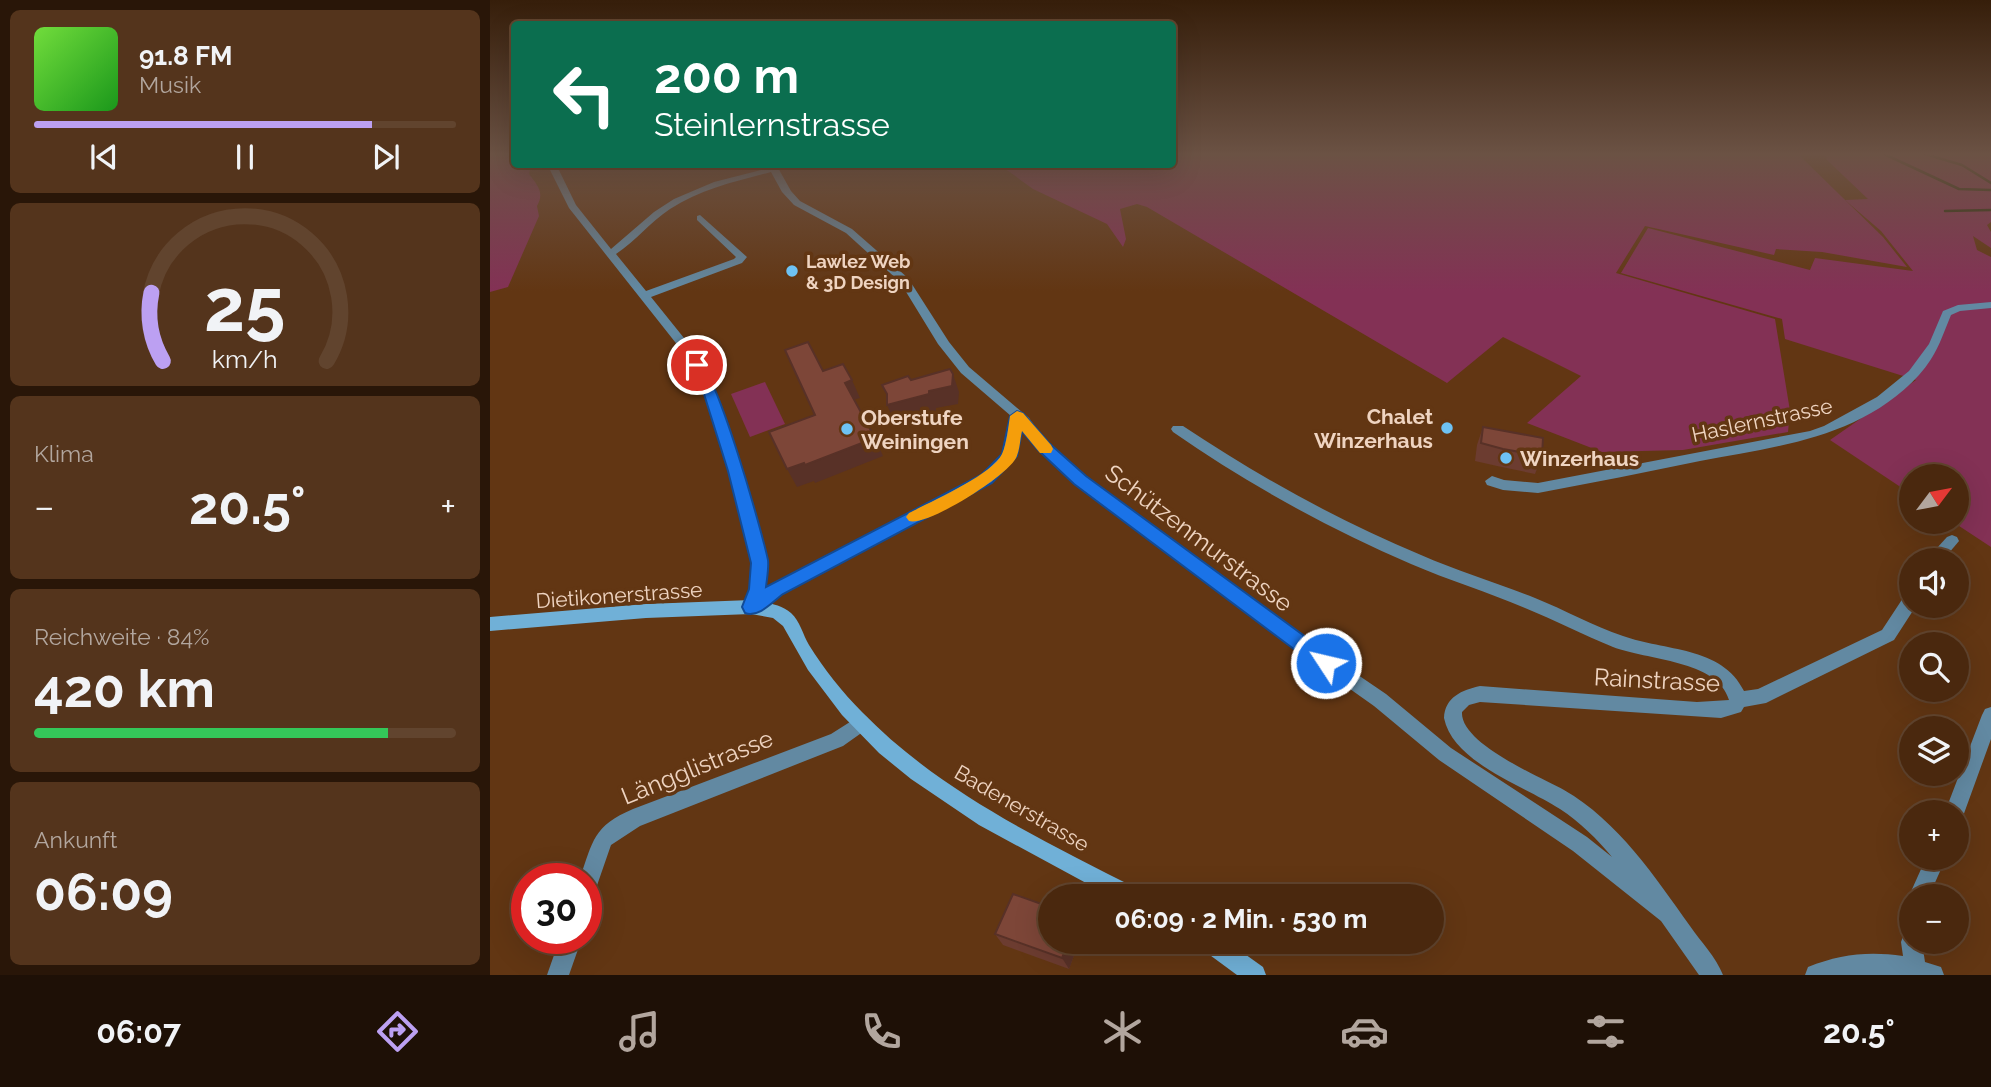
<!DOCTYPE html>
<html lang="de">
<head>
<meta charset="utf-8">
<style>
	:root { --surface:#4a280e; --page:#54341c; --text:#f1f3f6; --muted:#b2a69e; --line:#61442e; --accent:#bca0f2 }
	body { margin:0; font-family:Raleway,sans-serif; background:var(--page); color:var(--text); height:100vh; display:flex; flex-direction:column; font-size:26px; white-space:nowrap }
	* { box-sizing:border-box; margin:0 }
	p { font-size:23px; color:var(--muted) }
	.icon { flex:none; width:38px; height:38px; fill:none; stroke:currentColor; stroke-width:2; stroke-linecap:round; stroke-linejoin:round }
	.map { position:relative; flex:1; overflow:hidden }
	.panel { display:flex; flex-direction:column; gap:10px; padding:10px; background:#291608; width:490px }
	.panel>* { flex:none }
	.guide { position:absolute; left:21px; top:21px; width:665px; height:147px; border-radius:7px; box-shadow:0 7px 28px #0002,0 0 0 2px var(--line); background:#0b6e4f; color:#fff; overflow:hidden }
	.needle { width:46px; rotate:58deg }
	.buttons { position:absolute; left:1409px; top:464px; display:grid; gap:14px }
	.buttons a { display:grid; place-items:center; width:70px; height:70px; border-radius:50%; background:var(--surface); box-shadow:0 7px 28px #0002,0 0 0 2px var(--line); font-size:35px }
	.speed { position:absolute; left:21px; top:863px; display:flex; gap:14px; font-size:35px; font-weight:700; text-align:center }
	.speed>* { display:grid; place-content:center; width:91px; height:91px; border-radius:50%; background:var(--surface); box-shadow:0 7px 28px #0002,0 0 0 2px var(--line); line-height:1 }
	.speed .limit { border:10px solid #d22; background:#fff; color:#111 }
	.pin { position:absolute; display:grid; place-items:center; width:60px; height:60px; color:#fff; margin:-30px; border:4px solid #fff; border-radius:50%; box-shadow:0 2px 7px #0007 }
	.me { position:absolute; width:77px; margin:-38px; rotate:305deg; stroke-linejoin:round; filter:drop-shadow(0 0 5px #0008) }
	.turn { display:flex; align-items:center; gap:24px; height:147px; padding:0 28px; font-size:32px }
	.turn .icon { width:91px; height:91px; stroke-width:2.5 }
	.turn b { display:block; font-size:49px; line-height:60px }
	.big { font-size:52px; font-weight:700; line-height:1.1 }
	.panel .widget { flex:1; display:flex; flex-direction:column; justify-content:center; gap:10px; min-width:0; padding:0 24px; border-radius:10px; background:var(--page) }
	.panel .dial { align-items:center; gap:0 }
	.dial svg { height:182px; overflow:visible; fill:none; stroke:var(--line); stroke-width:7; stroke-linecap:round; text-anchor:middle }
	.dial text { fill:var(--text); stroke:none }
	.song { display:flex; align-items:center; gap:21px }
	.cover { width:84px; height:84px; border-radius:10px; background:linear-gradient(135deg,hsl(100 70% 55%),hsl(120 70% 35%)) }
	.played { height:7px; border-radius:4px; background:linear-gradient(90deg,var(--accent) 80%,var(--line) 80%) }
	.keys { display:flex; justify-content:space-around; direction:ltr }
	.heat { display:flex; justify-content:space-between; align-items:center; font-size:38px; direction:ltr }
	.charge { height:10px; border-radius:5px; background:linear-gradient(90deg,#34c759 84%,var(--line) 0) }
	.trip { position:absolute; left:548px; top:884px; width:406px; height:70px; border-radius:35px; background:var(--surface); box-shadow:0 7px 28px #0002,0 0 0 2px var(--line); font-weight:700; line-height:70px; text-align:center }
	.tabs { display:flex; height:112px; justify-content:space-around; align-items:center; background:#1e1006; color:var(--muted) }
	.tabs .icon { width:49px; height:49px }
	.tabs .selected { color:var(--accent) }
	.tabs b { font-size:32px; color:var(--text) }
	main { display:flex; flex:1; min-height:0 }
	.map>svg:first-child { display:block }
</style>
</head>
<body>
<main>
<section class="panel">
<div class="widget">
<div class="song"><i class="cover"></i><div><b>91.8 FM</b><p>Musik</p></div></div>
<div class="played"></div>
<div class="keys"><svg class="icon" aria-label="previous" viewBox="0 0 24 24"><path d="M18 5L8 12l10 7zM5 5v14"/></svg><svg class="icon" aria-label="pause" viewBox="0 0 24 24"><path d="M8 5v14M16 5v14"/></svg><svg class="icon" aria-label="next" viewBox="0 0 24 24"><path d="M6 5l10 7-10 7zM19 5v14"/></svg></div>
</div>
<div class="widget dial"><svg viewBox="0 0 100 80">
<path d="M14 69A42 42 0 1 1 86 69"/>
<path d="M14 69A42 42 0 0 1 9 39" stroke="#bca0f2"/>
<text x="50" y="56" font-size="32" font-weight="700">25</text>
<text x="50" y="72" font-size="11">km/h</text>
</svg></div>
<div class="widget"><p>Klima</p>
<div class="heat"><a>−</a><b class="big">20.5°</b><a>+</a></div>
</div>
<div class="widget"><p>Reichweite · 84%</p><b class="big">420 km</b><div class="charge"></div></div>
<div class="widget"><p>Ankunft</p><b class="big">06:09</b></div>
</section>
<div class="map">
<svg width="1501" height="975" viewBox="0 0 1501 975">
	<rect width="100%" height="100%" fill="#623613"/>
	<g fill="#833155">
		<path d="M 0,154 L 24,154 L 24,164 L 41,165 L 39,174 C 47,185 55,192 47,206 L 49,216 L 18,287 L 0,292 Z"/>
		<path d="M 683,154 L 1308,154 L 1393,237 L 1417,267 L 1332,252 L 1286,249 L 1284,255 L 1155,226 L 1126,273 L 1285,319 L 1300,411 L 1298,432 L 1193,450 L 1112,452 L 1037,423 L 1091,376 L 1013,337 L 957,383 L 657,207 L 647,204 L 630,209 L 636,239 L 633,247 L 617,224 L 543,189 L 510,165 L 682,164 Z"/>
		<path d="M 1335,154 L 1373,156 L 1371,154 L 1501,154 L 1501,222 L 1497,225 L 1501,232 L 1501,248 L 1483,236 L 1487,250 L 1501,257 L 1501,547 L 1463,522 L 1466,522 L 1466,476 L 1421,476 L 1421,494 L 1340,440 L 1426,380 L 1295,339 L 1292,319 L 1131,273 L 1158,228 L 1320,270 L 1325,258 L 1423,271 L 1391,231 L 1355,200 L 1378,199 L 1337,160 Z"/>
		<path d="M 275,382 L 295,424 L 260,437 L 241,394 Z"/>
	</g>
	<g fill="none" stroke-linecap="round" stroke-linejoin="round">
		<g stroke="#292d0d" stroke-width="2.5">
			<path d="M 1394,154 L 1469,189 L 1501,190"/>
			<path d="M 1435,154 L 1472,165 L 1501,183"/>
			<path d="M 1455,211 L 1501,210"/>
		</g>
		<g fill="#6289a2" fill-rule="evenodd">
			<path d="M 57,164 L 66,164 L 86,205 L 121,249 L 164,212 L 184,199 L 224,182 L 287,166 L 301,191 L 310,201 L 362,229 L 418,278 L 459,342 L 479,367 L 539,418 L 558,444 L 595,476 L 824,645 L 896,694 L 961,748 L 1097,837 L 1122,857 C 1107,839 1090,822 1070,809 C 1035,786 963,763 954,718 C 955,697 972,690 990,686 L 1207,702 L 1239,700 C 1228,660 1156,660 1123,647 C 1093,635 1065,620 1035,608 C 998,592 958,580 921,564 C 837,528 758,484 683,432 L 681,429 L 683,426 L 693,426 C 768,476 847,520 931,555 C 968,571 1007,583 1045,598 C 1075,610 1103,626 1133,636 C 1174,651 1232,646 1254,691 L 1268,689 L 1392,630 L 1415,595 L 1421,593 L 1421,606 L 1426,606 L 1404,640 L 1276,703 L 1254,707 L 1251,712 L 1231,718 L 990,702 L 979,705 L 972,712 C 970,743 1050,777 1074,790 C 1128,821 1165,877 1200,926 C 1211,942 1226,957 1233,975 L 1209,975 L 1171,921 L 1083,851 L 949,760 L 884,706 L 812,655 L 585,484 L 548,450 L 531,427 L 526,456 L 502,483 L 293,594 C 282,601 269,616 255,612 L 253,607 L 259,589 L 262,563 L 243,487 L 212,387 L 189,347 L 79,208 ZM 281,172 L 292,192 L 304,205 L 356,233 L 410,282 L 448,344 L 471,373 L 521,416 L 513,454 L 492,475 L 275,589 L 278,563 L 257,487 L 224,387 L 198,343 L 161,297 L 252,263 L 257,257 L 210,215 L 207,216 L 207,220 L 246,257 L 244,259 L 156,291 L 126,254 C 146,241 160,222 180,209 C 211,189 247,181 281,172 Z"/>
			<path d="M 1501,302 L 1501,308 L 1470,311 L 1461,315 C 1451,339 1447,355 1429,375 C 1371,438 1289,446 1210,461 C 1156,472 1102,483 1048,493 L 1013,490 L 997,485 L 995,481 L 1002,476 L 1014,480 L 1048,483 L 1320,431 L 1334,426 L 1387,397 L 1419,371 L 1439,344 L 1453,311 L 1468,305 Z"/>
			<path d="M 1462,535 L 1467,537 L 1469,541 L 1453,560 L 1436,560 L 1457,537 Z"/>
			<path d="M 1501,707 L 1501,739 L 1472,819 L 1466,821 L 1466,812 L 1455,812 L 1492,715 L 1495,709 Z"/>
			<path d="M 371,715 L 377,717 L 380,723 L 377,729 L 353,746 L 150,826 L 121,845 L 103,897 L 96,900 L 96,878 L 90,878 C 103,841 103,826 143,809 L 341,734 Z"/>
			<path d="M 1436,858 L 1456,858 L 1439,896 L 1421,896 L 1421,901 L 1419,896 Z"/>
			<path d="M 1421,932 L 1421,942 L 1432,942 L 1435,962 L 1451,967 L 1454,975 L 1315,975 L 1318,967 C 1350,954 1379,951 1413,956 L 1411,942 L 1414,934 Z"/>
			<path d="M 70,938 L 92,938 L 79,975 L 57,975 Z"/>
		</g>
		<g fill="#70b0d7" fill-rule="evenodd">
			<path d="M 261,600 C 274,602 291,604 301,613 C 310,621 313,635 319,645 C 334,669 352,692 372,712 C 449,791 551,840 648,889 L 651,896 L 620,896 L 489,825 L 421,779 L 389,753 L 352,715 L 318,670 L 293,626 L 283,618 L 261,614 L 156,618 L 0,631 L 0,617 L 156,604 Z"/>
			<path d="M 710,942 L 738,942 L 773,967 L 776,975 L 747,975 L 713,950 Z"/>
		</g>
	</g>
	<g fill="#6c3c30">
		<path d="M 993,427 L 1052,456 L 1045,474 L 1007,466 L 985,461 L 987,445 Z"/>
		<path d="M 505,934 L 589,942 L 579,969 L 513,945 Z"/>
	</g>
	<g fill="#583127">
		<path d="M 463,374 L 469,392 L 468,404 L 446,408 L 446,412 L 405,423 L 397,405 L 439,391 Z"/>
		<path d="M 362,380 L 370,398 L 363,400 L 355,383 Z"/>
		<path d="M 385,438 L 393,456 L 325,483 L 324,481 L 307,487 L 297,469 Z"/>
		<path d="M 579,942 L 589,942 L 579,969 L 572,958 Z"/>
	</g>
	<g fill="#7d4638" stroke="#583127" stroke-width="2">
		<path d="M 318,342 L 333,371 L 353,364 L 362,380 L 355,383 L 385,438 L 315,465 L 314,463 L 297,469 L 279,432 L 325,415 L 295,350 Z"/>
		<path d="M 460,369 L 463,374 L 462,386 L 439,391 L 439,394 L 397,405 L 397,394 L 392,385 L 418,376 L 421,380 Z"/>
		<path d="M 993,427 L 1053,438 L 1052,456 L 1013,449 L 991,443 Z"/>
		<path d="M 523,894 L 560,907 L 560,942 L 579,942 L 572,958 L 505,934 Z"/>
	</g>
	<linearGradient id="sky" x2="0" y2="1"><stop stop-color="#361e0a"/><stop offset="0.53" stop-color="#6b5244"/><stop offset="1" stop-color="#6b5244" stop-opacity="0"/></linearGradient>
	<rect width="1501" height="291" fill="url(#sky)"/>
	<path fill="#1a73e8" stroke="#114b97" stroke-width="2" d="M 207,361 C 226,367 272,532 278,560 C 279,568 277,578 276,587 L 491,475 L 512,454 L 520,416 L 527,411 L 533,413 L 559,443 L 596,476 L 843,657 L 846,663 L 843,668 L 836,671 L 829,668 L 584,484 L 548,450 L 532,431 L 527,456 L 502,483 L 293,594 C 282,602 269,618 255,613 L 252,607 L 259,589 L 261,563 L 238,471 L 213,391 L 200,365 Z"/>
	<path fill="#f59e0b" d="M 527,411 L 533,413 L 561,445 L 563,449 L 561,453 L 550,453 L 532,431 C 530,439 530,450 526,458 C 517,476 437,527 419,521 L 416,517 L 419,513 C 440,502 502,475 512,454 C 517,443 518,428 520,416 Z"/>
	<g fill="#6ec2f3" stroke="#623613" stroke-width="2.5">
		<circle cx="302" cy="271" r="7"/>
		<circle cx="957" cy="428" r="7"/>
		<circle cx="357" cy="429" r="7"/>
		<circle cx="1016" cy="458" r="7"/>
	</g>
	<g text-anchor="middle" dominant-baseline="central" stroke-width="7" stroke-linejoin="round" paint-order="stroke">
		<g font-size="18" font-weight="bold" fill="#efd4c1" stroke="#623613" text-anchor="start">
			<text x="316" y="261">Lawlez Web<tspan x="316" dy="21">&amp; 3D Design</tspan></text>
		</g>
		<g font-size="21" font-weight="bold" fill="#efd4c1" stroke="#623613" text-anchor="start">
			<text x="943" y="416" text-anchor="end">Chalet<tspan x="943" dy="24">Winzerhaus</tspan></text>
			<text x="371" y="417">Oberstufe<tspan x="371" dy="24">Weiningen</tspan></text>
			<text x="1030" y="458">Winzerhaus</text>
		</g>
		<g font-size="21" fill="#efd4c1" stroke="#623613">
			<text transform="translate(1272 420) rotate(-12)">Haslernstrasse</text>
			<text transform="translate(129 595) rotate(-4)">Dietikonerstrasse</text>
			<text transform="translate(532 808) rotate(30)">Badenerstrasse</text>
		</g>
		<g font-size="24" fill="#efd4c1" stroke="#623613">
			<text transform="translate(709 538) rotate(37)">Schützenmurstrasse</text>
			<text transform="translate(1167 680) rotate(3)">Rainstrasse</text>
			<text transform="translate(207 767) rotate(-22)">Längglistrasse</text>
		</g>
	</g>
</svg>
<div class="buttons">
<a><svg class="needle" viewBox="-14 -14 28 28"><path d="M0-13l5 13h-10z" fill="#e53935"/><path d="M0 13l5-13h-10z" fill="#b2a69e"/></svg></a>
<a><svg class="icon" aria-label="sound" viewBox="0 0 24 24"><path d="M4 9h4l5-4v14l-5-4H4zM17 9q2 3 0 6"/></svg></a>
<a><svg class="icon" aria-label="search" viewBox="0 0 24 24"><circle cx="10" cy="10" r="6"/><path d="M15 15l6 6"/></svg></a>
<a><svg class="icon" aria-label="layers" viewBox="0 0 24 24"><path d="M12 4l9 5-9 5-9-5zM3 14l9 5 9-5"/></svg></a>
<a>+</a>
<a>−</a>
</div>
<div class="speed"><div class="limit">30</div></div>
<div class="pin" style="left:207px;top:365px;background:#d93025"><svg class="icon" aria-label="arrive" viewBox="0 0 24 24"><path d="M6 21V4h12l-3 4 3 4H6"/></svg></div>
<svg class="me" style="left:836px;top:663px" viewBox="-20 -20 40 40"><circle r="17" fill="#1a73e8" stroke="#fff" stroke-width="3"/><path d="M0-11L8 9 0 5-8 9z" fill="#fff"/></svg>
<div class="trip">06:09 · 2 Min. · 530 m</div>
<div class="guide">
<div class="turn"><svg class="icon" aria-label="left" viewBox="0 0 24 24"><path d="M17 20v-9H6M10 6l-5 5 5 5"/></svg><div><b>200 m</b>Steinlernstrasse</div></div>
</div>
</div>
</main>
<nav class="tabs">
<b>06:07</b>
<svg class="icon selected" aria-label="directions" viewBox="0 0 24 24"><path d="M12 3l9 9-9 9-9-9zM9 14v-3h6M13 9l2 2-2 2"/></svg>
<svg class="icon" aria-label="music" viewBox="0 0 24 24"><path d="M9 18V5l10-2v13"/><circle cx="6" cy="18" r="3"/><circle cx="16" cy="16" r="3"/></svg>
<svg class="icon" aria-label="phone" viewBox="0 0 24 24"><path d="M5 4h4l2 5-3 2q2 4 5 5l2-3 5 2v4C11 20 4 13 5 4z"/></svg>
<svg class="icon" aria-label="climate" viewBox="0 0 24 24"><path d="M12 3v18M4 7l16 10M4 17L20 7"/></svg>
<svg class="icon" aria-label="car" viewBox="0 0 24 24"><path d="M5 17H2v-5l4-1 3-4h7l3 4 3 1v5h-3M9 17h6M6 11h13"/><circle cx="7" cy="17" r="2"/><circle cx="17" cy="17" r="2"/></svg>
<svg class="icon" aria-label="filters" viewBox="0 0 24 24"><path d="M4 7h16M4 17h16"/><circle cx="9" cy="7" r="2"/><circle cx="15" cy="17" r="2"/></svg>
<b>20.5°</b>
</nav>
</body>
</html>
